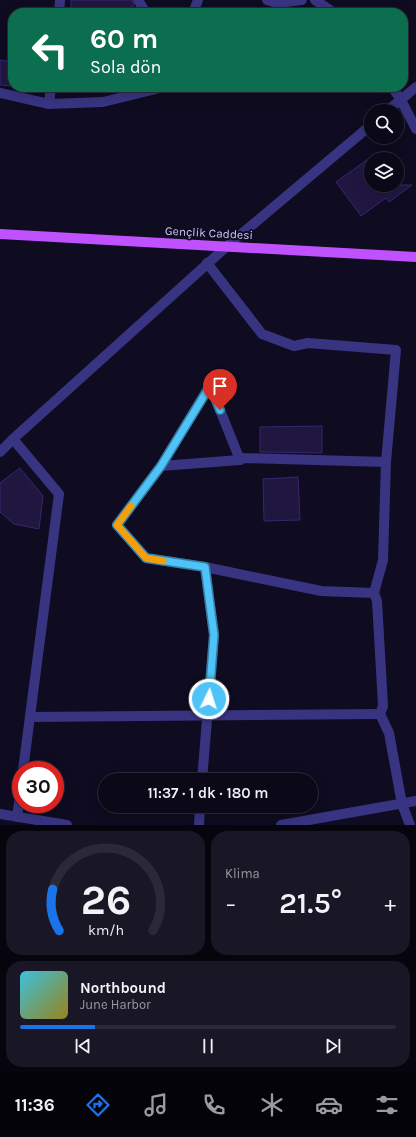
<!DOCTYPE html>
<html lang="tr">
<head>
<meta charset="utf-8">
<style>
	:root { --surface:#0b0818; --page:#191625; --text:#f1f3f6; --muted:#9a9aa2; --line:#2b2937; --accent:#1a73e8 }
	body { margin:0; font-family:Karla,sans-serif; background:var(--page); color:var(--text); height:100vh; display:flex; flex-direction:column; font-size:15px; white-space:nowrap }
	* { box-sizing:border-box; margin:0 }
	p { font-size:13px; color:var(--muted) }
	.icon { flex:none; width:22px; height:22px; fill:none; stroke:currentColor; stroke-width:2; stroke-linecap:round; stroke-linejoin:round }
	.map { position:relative; height:825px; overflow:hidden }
	.drawer { display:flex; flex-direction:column; gap:6px; padding:6px; background:#06040d; flex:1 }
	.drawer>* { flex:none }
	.hud { position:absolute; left:8px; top:8px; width:400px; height:84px; border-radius:16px; box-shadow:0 4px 16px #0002,0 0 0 1px var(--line); background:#0b6e4f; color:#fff; overflow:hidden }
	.buttons { position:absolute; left:364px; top:104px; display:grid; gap:8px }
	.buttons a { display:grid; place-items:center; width:40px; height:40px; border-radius:50%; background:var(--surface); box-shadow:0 4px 16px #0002,0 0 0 1px var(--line); font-size:20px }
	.speed { position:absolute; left:12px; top:761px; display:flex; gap:8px; font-size:20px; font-weight:700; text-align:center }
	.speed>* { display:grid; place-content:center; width:52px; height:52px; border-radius:50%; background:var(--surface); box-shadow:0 4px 16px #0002,0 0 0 1px var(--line); line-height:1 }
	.speed .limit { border:6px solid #d22; background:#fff; color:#111 }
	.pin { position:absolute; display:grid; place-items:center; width:34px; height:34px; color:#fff; margin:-41px -17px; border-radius:50% 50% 50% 0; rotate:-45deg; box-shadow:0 0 4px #0007 }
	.pin .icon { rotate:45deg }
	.me { position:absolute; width:44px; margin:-22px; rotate:4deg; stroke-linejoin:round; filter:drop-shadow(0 0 3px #0008) }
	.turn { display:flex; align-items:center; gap:14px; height:84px; padding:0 16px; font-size:18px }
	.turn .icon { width:52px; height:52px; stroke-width:2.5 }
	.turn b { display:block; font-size:28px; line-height:34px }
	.big { font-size:30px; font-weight:600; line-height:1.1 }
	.drawer .card { flex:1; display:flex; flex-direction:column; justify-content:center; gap:6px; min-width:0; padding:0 14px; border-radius:16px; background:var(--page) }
	.drawer .dial { align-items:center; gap:0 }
	.dial svg { height:104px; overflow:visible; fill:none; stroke:var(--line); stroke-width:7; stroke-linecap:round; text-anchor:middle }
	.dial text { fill:var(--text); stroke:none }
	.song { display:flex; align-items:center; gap:12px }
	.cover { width:48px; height:48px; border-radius:6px; background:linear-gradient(135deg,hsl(190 70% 55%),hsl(50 70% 35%)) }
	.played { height:4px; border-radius:2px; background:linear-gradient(90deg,var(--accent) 20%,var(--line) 20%) }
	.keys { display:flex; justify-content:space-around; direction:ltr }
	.heat { display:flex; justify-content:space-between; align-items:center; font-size:22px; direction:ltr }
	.drawer .tiles { flex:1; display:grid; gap:6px; grid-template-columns:1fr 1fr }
	.card:last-child { grid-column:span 2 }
	.trip { position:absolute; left:98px; top:773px; width:220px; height:40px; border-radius:20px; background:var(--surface); box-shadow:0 4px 16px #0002,0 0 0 1px var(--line); font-weight:600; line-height:40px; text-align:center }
	.dock { display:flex; height:64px; justify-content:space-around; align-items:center; background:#04030a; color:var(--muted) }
	.dock .icon { width:28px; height:28px }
	.dock .selected { color:var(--accent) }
	.dock b { font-size:18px; color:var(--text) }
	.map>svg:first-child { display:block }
</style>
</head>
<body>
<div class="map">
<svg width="416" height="825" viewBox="0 0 416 825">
	<rect width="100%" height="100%" fill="#0f0b20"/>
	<g fill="#201741" stroke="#36276f">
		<path d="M 71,0 L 132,0 L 134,6 L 114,13 L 71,13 Z"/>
		<path d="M 0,60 L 13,62 L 13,86 L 0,85 Z"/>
		<path d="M 371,157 L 371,185 L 412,185 L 389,202 L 386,198 L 361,216 L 336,182 Z"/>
		<path d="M 322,426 L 322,453 L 260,452 L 260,427 Z"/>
		<path d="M 20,468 L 43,496 L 39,529 L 14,524 L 0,512 L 0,483 Z"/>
		<path d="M 298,477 L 300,520 L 264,521 L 263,479 Z"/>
	</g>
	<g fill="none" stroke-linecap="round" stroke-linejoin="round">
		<g stroke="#383481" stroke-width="10">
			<path d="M 138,0 L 146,13"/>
			<path d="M 267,0 L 277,3 L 302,0"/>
			<path d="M 315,0 L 330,10 L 332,13"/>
			<path d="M 59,13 L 60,0"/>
			<path d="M 193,13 L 198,0"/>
			<path d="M 392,87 L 401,100 L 416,129"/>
			<path d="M 0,93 L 49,104 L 103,102 L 164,87"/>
			<path d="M 49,104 L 51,87"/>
			<path d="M 387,111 L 416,87"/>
			<path d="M 207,263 L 262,334 L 294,346 L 308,343 L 396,350 L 386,462 L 383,560 L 374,593 L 377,601 L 383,706 L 380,714 L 389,733 L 402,804 L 410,825"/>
			<path d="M 210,385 L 161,466 L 117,525 L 146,558 L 205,567 L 321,591 L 374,593"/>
			<path d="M 210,385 L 240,460"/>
			<path d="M 13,439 L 59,494 L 23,770"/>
			<path d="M 0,452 L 13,439 L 226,247 L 371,125"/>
			<path d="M 161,466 L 240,460 L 242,458 L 386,462"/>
			<path d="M 30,717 L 380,714"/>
			<path d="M 202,780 L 214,635 L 205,567"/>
			<path d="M 0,814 L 67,825"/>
			<path d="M 17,817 L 21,789"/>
			<path d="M 199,825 L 200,806"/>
			<path d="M 281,825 L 416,801"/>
		</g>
		<path stroke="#c051ff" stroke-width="10" d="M 0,234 L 416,257"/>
	</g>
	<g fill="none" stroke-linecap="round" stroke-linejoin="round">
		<defs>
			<path id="route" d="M 209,699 L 214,635 L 205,567 L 146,558 L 117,525 L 161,466 L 210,386 L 220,410"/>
		</defs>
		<use href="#route" stroke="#337fa1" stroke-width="10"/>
		<use href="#route" stroke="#4fc3f7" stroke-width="7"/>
		<path stroke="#f59e0b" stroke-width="7" d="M 131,506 L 117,525 L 146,558 L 163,561"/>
	</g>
	<g text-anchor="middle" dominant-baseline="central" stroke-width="4" stroke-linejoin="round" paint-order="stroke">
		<g font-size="12" fill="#d1caff" stroke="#0f0b20">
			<text transform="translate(209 233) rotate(3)">Gençlik Caddesi</text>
		</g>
	</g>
</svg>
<div class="buttons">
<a><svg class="icon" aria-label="search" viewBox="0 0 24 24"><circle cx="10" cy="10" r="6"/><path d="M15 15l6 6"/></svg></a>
<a><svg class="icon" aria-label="layers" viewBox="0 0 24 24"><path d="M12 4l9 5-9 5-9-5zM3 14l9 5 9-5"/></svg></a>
</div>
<div class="speed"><div class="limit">30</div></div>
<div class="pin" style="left:220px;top:410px;background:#d93025"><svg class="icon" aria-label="arrive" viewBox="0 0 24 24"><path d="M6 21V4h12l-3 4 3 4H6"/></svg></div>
<svg class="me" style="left:209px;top:699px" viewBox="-20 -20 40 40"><circle r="17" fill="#4fc3f7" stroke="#fff" stroke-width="3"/><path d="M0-11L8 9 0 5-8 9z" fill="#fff"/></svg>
<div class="trip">11:37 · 1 dk · 180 m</div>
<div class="hud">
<div class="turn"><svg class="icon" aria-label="left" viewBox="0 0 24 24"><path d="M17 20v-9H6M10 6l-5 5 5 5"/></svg><div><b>60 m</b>Sola dön</div></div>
</div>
</div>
<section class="drawer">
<div class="tiles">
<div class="card dial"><svg viewBox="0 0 100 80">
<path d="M14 69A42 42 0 1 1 86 69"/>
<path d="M14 69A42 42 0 0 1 9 37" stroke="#1a73e8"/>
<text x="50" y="56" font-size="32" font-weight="700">26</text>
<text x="50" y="72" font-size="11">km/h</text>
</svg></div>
<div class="card"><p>Klima</p>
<div class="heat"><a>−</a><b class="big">21.5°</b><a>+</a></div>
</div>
<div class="card">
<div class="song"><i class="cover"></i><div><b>Northbound</b><p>June Harbor</p></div></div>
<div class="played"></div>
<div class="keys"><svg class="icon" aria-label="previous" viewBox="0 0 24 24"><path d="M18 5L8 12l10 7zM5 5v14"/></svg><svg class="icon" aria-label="pause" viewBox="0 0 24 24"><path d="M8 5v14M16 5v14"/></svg><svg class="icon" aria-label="next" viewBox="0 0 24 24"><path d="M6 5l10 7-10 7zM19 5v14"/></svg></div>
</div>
</div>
</section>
<nav class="dock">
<b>11:36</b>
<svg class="icon selected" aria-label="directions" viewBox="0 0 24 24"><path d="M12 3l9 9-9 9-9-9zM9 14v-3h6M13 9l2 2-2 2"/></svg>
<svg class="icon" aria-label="music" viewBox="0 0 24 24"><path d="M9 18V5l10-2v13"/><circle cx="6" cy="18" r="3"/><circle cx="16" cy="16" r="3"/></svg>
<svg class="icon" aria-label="phone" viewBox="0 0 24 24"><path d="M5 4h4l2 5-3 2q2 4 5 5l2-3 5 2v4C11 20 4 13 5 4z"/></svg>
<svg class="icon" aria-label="climate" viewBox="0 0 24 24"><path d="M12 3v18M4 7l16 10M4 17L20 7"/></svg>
<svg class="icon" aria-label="car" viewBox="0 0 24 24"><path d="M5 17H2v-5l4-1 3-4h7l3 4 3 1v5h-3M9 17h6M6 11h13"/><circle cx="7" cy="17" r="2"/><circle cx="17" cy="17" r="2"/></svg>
<svg class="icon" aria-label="filters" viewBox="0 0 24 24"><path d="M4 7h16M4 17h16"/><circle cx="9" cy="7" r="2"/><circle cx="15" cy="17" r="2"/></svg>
</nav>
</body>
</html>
